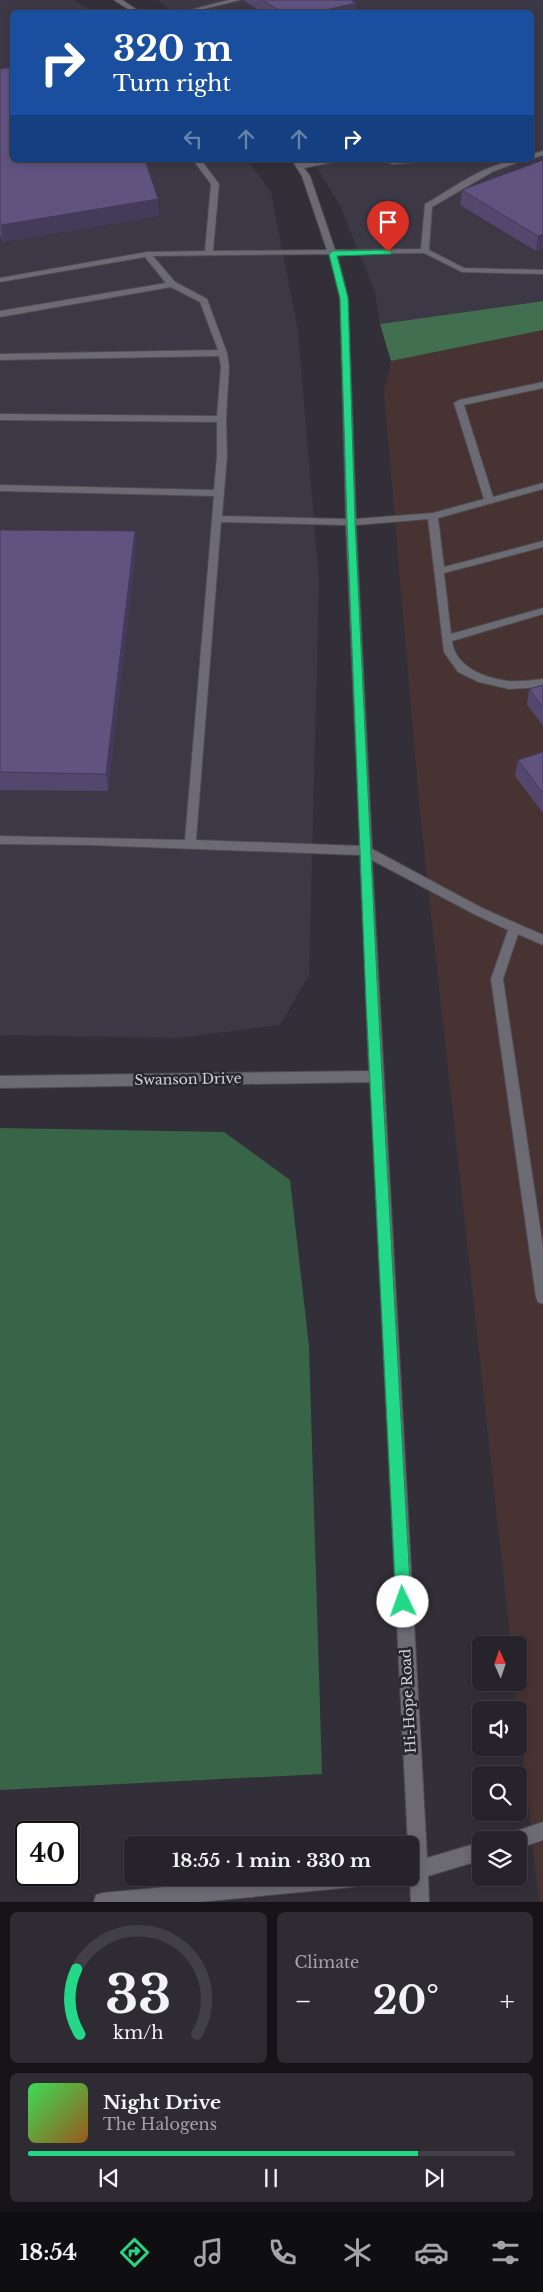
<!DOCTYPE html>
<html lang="en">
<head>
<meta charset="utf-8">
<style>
	:root { --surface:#26232a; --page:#2e2b32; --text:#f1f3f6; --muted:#a4a4a8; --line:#424047; --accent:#23d886 }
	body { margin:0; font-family:"Libre Baskerville",serif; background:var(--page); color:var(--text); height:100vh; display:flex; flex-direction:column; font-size:19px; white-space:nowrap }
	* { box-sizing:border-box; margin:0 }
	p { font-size:16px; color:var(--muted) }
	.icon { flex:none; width:28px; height:28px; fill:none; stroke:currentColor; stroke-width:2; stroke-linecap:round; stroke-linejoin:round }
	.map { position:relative; height:1902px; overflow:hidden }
	.drawer { display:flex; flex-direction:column; gap:10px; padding:10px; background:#151317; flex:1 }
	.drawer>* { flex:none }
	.hud { position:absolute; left:10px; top:10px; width:524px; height:152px; border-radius:8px; box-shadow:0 2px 8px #0003,0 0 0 1px var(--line); background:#1a4fa0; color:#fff; overflow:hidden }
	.needle { width:32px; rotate:357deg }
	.tools { position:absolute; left:472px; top:1636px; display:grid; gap:10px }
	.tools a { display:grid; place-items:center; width:55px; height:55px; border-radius:8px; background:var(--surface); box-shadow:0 2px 8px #0003,0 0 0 1px var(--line); font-size:25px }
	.speed { position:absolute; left:15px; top:1821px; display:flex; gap:10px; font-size:25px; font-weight:700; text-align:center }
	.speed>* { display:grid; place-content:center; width:65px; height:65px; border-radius:50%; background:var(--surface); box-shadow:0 2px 8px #0003,0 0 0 1px var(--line); line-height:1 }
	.speed .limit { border:2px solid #111; border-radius:8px; background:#fff; color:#111 }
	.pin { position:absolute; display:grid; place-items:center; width:42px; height:42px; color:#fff; margin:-51px -21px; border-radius:50% 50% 50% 0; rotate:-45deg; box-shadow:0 0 5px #0007 }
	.pin .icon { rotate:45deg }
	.me { position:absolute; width:55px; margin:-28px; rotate:357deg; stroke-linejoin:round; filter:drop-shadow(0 0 4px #0008) }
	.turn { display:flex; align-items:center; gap:18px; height:105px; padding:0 20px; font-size:22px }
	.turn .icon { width:65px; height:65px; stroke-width:2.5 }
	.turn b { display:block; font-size:35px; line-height:42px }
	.lanes { display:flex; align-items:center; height:48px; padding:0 20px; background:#0003; justify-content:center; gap:25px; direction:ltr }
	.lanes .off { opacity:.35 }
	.big { font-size:38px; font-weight:700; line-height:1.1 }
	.drawer .tile { flex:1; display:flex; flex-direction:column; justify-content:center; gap:8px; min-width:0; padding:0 18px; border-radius:8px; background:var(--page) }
	.drawer .dial { align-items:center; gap:0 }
	.dial svg { height:130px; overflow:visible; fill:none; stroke:var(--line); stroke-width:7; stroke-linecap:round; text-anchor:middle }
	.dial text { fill:var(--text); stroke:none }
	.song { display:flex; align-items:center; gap:15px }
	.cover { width:60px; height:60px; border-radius:8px; background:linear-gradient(135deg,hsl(130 70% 55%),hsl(30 70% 35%)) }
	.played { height:5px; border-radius:2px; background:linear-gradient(90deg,var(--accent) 80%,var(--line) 80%) }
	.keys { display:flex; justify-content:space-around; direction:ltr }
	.heat { display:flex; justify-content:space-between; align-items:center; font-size:28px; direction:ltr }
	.drawer .tiles { flex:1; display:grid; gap:10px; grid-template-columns:1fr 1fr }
	.tile:last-child { grid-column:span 2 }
	.trip { position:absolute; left:124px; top:1836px; width:295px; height:50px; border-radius:8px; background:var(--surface); box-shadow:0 2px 8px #0003,0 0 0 1px var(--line); font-weight:700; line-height:50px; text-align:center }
	.tab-bar { display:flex; height:80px; justify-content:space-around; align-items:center; background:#0f0e11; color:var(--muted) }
	.tab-bar .icon { width:35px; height:35px }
	.tab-bar .selected { color:var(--accent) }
	.tab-bar b { font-size:22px; color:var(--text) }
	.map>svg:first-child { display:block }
</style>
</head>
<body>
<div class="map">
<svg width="543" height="1902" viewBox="0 0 543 1902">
	<rect width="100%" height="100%" fill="#322f38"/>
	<g fill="#3c3846">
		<path d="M 0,0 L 73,0 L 94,12 L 12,12 L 12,160 L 247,160 L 271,192 L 298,331 L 319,581 L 309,975 L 280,1025 L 178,1038 L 0,1035 Z"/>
		<path d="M 157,0 L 543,0 L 543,301 L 380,324 L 375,292 L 340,206 L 313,160 L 531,160 L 531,12 L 173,12 Z"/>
	</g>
	<path fill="#473331" d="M 543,330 L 543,1902 L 539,1902 L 515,1683 L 519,1682 L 519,1645 L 511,1645 L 420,813 L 384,393 L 391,361 Z"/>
	<path fill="#386547" d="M 0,1128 L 224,1132 L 290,1180 L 309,1346 L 322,1774 L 0,1790 Z"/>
	<path fill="#416f50" d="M 543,301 L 543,330 L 391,361 L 380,324 Z"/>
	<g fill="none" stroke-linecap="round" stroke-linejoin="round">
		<defs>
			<g id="minor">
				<path d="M 114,0 L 122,0 L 140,12 L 133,12 Z"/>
				<path d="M 229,0 L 240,0 L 191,12 L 182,12 Z"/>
				<path d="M 543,151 L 543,155 L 531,159 L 531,154 Z"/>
				<path d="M 193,160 L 201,160 L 219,184 L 213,251 L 327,250 L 302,176 L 292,160 L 300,160 L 302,163 L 344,160 L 304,168 L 310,176 L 335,250 L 421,249 L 425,204 C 456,187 488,160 525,160 L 494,171 L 432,207 L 429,250 L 464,268 L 543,270 L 543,274 L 462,272 L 424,253 L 337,254 L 348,298 L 356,519 L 433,513 L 484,499 L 454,403 L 459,400 L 543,382 L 543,388 L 464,405 L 493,497 L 543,483 L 543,489 L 438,518 L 444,567 L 543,541 L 543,547 L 444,573 L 451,634 L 543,608 L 543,614 L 452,641 C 455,667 485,678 508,681 C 519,682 532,680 543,679 L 543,687 L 509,689 L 479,682 L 458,672 L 444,652 L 428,519 L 356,525 L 372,849 L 482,908 L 543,935 L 543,945 L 518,934 L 503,979 L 543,1247 L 543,1304 L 538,1302 L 536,1297 L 491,979 L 508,930 L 474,914 L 372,860 L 427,1858 L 481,1842 L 481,1860 L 428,1876 L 429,1902 L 411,1902 L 410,1881 L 403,1878 L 410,1878 L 410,1845 L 408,1845 L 370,1082 L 0,1088 L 0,1076 L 369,1071 L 360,855 L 89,845 L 0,844 L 0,836 L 185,840 L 214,496 L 0,491 L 0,485 L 214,490 L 217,456 L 217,422 L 0,420 L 0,414 L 217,416 L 221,367 L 219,356 L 0,360 L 0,354 L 218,350 L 200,302 L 171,287 L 0,317 L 0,311 L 166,283 L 145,257 L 0,282 L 0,278 L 147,252 L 205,251 L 211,184 ZM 329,254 L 340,298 L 346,519 L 222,516 L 227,456 L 226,419 L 229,367 L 227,353 L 207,299 L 175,282 L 153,256 ZM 221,522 L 346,525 L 360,846 L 196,840 Z"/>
				<path d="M 378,160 L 424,160 L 420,162 L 393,164 Z"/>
				<path d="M 543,1822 L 543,1840 L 519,1848 L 519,1840 L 505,1840 L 508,1834 Z"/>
				<path d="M 261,1878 L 361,1878 L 359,1885 L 352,1887 L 199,1902 L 94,1902 L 96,1895 L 103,1893 Z"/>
			</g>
		</defs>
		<use href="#minor" stroke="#4e4c52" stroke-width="2"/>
		<use href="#minor" fill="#6c6a73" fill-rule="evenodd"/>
	</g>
	<g fill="#53476e">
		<path d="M 243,0 L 351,0 L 356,3 L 355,12 L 262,12 Z"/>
		<path d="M 0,69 L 159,216 L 3,242 L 0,235 Z"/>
		<path d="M 543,160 L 543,248 L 536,251 L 460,205 L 462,190 Z"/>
		<path d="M 0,530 L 135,531 L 136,549 L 108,791 L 0,790 Z"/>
		<path d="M 543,685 L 543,726 L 527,705 L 529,689 Z"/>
		<path d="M 543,752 L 543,813 L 515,776 L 518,760 Z"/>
	</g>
	<g fill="#443a5a">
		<path d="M 356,3 L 355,12 L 317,12 Z"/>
		<path d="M 158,199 L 159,216 L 3,242 L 1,225 Z"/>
		<path d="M 543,234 L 543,248 L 536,251 L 538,236 Z"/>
		<path d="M 135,531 L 136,549 L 108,791 L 106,774 Z"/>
	</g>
	<g fill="#615380" stroke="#443a5a">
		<path d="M 262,0 L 351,0 L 356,3 L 317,12 L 282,12 Z"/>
		<path d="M 12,67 L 12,160 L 145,160 L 158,199 L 1,225 L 0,223 L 0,69 Z"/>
		<path d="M 543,160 L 543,234 L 538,236 L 462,190 Z"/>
		<path d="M 0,530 L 135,531 L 106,774 L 0,772 Z"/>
		<path d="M 543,685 L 543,707 L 529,689 Z"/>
		<path d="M 543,752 L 543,793 L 518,760 Z"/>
	</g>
	<path fill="#23d886" stroke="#178c57" d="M 388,250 L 392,252 L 391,254 L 337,256 L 348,298 L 355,522 L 378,1001 L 411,1602 L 408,1607 L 403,1610 L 398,1607 L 396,1602 L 366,1001 L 347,522 L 340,298 L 329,254 L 333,251 Z"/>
	<g text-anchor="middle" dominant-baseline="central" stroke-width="5" stroke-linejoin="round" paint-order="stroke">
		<g font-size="14" fill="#d2d1d6" stroke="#28262d">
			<text transform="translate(188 1079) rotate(-1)">Swanson Drive</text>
			<text transform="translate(408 1701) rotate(-93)">Hi-Hope Road</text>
		</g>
	</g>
</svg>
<div class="tools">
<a><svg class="needle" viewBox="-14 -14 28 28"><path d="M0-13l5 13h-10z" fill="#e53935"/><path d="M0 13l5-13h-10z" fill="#a4a4a8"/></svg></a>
<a><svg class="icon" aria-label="sound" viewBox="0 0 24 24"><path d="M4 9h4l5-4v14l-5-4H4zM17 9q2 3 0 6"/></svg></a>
<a><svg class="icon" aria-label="search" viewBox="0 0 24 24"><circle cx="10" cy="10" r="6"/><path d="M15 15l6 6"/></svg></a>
<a><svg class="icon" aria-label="layers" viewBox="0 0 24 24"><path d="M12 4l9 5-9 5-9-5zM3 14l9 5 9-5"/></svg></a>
</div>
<div class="speed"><div class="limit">40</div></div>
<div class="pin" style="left:388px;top:252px;background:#d93025"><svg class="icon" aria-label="arrive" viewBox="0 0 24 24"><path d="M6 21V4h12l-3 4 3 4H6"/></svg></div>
<svg class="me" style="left:403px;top:1602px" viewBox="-20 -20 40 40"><circle r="19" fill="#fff"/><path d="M0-13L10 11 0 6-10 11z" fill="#23d886"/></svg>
<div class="trip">18:55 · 1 min · 330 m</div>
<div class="hud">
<div class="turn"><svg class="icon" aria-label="right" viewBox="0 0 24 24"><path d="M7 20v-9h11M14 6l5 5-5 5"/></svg><div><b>320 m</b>Turn right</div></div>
<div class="lanes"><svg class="icon off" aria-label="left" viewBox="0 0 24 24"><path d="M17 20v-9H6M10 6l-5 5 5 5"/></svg><svg class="icon off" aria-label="ahead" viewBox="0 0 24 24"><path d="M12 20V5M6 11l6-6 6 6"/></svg><svg class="icon off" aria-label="ahead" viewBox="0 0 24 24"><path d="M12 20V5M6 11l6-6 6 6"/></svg><svg class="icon" aria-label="right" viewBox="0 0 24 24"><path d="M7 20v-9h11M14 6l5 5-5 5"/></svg></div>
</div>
</div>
<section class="drawer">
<div class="tiles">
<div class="tile dial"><svg viewBox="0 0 100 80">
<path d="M14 69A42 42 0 1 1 86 69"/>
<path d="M14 69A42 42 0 0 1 12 29" stroke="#23d886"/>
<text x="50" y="56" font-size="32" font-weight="700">33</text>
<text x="50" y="72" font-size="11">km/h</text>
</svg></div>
<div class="tile"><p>Climate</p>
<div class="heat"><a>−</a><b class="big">20°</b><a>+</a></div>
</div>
<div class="tile">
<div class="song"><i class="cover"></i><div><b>Night Drive</b><p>The Halogens</p></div></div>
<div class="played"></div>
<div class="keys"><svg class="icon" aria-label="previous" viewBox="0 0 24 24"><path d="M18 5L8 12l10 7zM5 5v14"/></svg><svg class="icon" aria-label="pause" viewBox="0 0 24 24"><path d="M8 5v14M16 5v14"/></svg><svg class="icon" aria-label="next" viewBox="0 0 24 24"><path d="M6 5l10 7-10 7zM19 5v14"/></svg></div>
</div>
</div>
</section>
<nav class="tab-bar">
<b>18:54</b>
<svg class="icon selected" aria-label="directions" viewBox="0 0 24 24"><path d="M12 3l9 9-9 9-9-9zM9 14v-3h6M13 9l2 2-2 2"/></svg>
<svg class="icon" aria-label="music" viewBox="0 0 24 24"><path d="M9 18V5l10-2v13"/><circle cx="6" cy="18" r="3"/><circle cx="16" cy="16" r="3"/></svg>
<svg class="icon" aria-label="phone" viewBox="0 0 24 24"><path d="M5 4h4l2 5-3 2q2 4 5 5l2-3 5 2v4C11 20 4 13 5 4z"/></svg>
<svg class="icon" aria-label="climate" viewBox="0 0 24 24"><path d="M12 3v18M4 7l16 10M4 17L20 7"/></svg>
<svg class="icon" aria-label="car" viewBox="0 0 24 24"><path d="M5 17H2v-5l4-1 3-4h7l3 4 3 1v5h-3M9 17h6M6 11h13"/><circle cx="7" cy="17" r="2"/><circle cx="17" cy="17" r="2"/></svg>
<svg class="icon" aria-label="filters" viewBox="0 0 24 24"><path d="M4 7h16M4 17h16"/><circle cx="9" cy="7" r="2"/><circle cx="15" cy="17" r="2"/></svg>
</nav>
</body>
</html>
